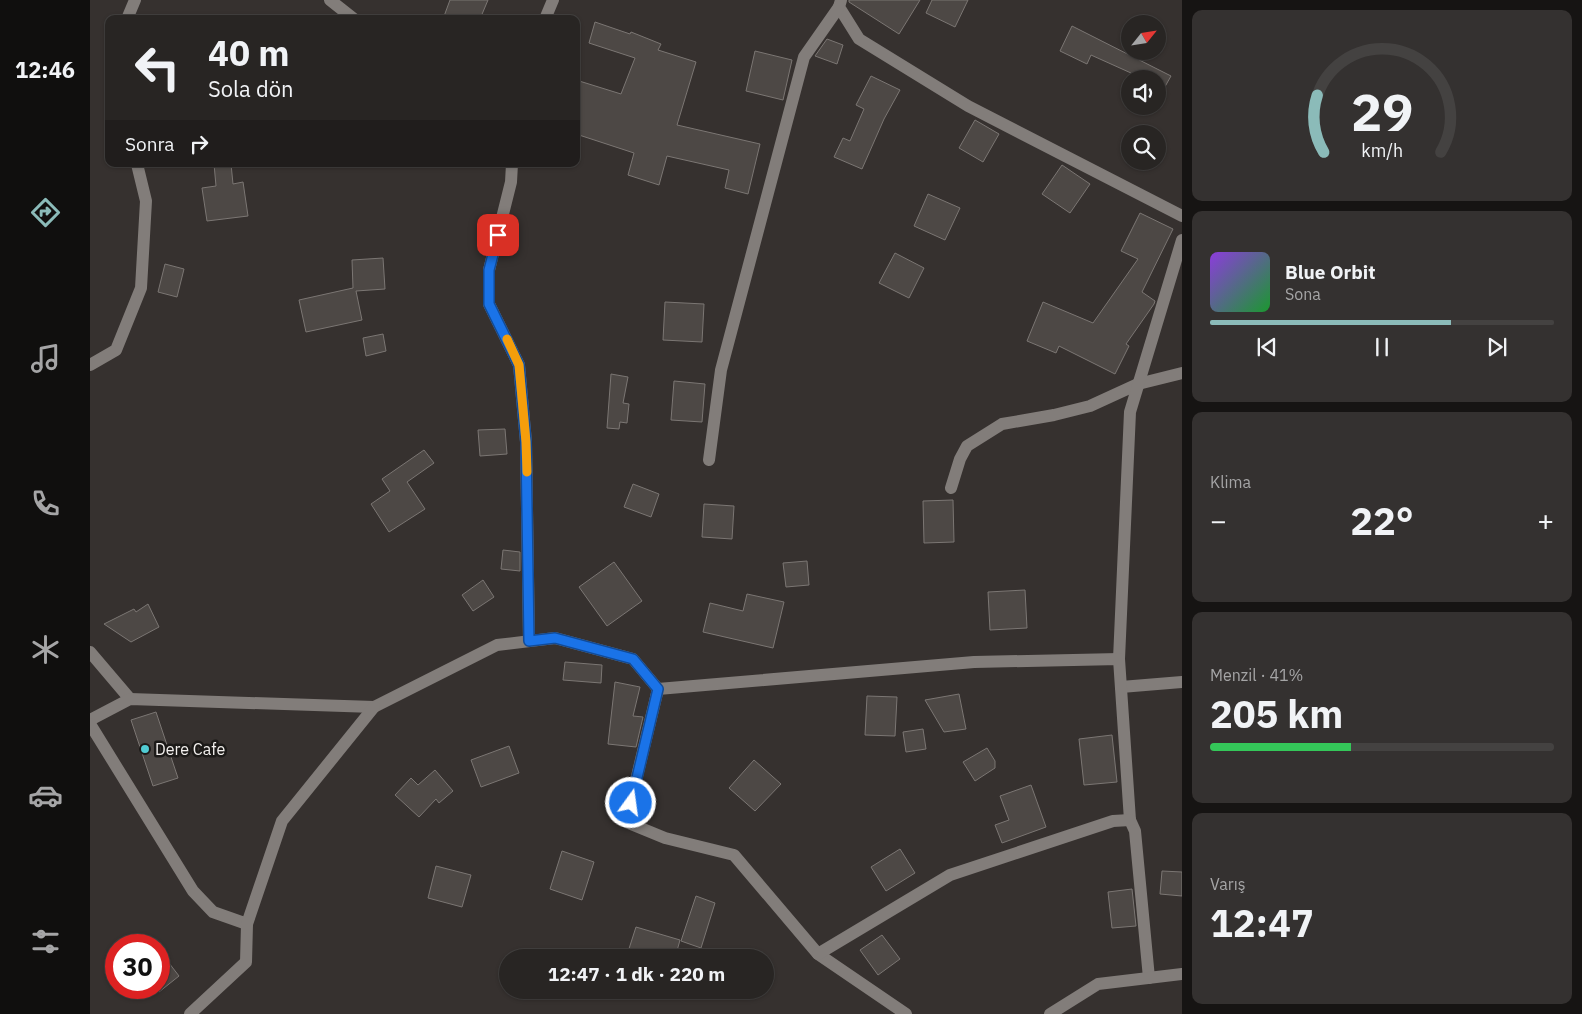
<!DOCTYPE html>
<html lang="tr">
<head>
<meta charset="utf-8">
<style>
	:root { --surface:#282523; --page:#343130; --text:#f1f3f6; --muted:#a5a5a6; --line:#444241; --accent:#8bbbb9 }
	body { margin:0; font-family:"IBM Plex Sans",sans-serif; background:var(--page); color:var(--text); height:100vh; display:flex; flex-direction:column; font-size:19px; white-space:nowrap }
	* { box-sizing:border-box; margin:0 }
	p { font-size:16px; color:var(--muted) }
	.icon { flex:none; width:28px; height:28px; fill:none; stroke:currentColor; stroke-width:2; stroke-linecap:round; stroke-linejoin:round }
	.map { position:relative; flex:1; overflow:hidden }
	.side { display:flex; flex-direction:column; gap:10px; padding:10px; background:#161413; width:400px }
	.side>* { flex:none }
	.banner { position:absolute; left:15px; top:15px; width:475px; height:152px; border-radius:10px; box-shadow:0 1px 4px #0004,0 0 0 1px var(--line); background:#282523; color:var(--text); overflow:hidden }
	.needle { width:32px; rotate:60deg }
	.buttons { position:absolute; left:1031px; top:15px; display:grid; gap:10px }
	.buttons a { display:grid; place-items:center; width:45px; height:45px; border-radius:50%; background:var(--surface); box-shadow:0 1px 4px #0004,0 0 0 1px var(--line); font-size:25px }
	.speed { position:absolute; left:15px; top:934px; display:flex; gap:10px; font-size:25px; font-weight:700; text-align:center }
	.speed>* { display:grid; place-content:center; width:65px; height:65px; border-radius:50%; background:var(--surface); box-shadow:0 1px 4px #0004,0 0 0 1px var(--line); line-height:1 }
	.speed .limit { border:8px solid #d22; background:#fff; color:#111 }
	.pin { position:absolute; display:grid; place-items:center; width:42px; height:42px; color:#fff; margin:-21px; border-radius:10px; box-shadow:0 2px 8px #0006 }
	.me { position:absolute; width:55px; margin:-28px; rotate:14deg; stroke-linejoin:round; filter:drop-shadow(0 0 4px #0008) }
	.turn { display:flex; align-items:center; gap:18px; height:105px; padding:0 20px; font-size:22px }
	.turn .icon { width:65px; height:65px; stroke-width:2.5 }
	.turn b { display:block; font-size:35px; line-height:42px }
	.then { display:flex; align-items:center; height:48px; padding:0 20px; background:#0003; gap:10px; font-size:19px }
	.big { font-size:38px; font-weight:700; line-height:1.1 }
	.side .card { flex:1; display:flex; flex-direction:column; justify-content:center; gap:8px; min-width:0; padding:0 18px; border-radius:10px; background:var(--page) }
	.side .dial { align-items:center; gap:0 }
	.dial svg { height:130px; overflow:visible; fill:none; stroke:var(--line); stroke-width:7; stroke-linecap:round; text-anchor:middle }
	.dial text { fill:var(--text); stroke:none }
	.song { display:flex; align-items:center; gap:15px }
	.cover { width:60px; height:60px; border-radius:8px; background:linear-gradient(135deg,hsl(270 70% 55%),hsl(130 70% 35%)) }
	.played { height:5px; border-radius:2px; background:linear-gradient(90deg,var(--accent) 70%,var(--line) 70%) }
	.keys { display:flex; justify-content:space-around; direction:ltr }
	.heat { display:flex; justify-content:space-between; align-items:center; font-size:28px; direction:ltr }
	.charge { height:8px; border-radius:4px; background:linear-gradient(90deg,#34c759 41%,var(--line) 0) }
	.trip { position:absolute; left:409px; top:949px; width:275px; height:50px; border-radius:25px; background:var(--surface); box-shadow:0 1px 4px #0004,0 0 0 1px var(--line); font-weight:700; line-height:50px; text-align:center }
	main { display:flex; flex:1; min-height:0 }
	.tabs { display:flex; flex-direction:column; width:90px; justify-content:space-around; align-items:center; background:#100f0e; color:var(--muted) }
	.tabs .icon { width:35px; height:35px }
	.tabs .active { color:var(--accent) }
	.tabs b { font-size:22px; color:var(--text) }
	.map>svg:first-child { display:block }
</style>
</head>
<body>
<main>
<nav class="tabs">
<b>12:46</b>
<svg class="icon active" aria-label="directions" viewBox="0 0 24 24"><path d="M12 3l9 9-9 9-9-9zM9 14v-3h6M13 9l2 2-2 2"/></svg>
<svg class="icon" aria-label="music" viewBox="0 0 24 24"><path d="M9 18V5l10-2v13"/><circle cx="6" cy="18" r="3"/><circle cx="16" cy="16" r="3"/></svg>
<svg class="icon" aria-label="phone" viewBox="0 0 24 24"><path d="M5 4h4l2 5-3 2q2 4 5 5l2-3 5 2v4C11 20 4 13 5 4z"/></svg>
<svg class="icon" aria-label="climate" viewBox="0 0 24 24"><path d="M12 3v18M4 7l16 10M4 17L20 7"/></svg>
<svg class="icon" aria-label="car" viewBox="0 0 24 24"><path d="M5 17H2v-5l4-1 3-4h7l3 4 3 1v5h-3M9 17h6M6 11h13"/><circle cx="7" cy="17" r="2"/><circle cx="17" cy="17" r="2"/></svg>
<svg class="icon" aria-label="filters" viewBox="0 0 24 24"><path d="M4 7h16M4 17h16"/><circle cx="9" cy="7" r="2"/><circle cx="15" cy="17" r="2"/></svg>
</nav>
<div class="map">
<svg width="1092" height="1014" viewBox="0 0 1092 1014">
	<rect width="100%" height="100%" fill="#36312f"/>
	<g fill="#4d4845" stroke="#7b7673">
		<path d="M 360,0 L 398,0 L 390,19 L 353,19 Z"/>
		<path d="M 759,0 L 830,0 L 809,34 L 759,2 Z"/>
		<path d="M 842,0 L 878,0 L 865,27 L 836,13 Z"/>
		<path d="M 505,22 L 540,34 L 541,32 L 571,44 L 568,50 L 606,62 L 587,125 L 670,144 L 658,194 L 635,188 L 639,170 L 577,156 L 569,185 L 538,175 L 544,153 L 486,134 L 486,80 L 531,94 L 545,58 L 499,43 Z"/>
		<path d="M 982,26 L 1081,76 L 1068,99 L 1068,79 L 1040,79 L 1040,84 L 1036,82 L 1041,73 L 1001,55 L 997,64 L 970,51 Z"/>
		<path d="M 737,39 L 753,45 L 747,64 L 725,56 Z"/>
		<path d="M 665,51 L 702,60 L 693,100 L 656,91 Z"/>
		<path d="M 781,76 L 810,90 L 794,119 L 772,169 L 744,157 L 753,138 L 760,141 L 774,109 L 766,105 Z"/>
		<path d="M 885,120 L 909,134 L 893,162 L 869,148 Z"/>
		<path d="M 124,164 L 141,164 L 143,184 L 153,182 L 158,216 L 117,221 L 112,188 L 126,186 Z"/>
		<path d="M 972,165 L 1000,184 L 980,213 L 952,194 Z"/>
		<path d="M 838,194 L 870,208 L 855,240 L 824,226 Z"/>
		<path d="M 1050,213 L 1083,229 L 1052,292 L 1065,301 L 1064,304 L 1036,344 L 1039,346 L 1025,374 L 969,346 L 966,353 L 937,341 L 953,302 L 1003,323 L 1048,259 L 1031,251 Z"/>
		<path d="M 805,253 L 834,268 L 819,298 L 789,283 Z"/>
		<path d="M 293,258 L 295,289 L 266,291 L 272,320 L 216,332 L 209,300 L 263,288 L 262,260 Z"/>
		<path d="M 75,264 L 94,269 L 87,297 L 68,292 Z"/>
		<path d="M 575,302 L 614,304 L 612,342 L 573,340 Z"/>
		<path d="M 293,334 L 296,351 L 276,356 L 273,338 Z"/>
		<path d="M 521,374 L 538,377 L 533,403 L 539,404 L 537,423 L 530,422 L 529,429 L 517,428 Z"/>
		<path d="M 584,381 L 615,384 L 612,422 L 581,420 Z"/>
		<path d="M 415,429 L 417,454 L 390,456 L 388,430 Z"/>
		<path d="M 334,450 L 344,463 L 317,482 L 335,509 L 299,532 L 281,504 L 300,491 L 292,479 Z"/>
		<path d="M 543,484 L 569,494 L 561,517 L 534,507 Z"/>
		<path d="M 863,500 L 864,542 L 834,543 L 833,501 Z"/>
		<path d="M 614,504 L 644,506 L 642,539 L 612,537 Z"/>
		<path d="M 413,550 L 430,552 L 430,571 L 411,569 Z"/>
		<path d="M 717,561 L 719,585 L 696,587 L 693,563 Z"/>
		<path d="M 524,562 L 552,601 L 517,626 L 489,587 Z"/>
		<path d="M 393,580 L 404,597 L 383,611 L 372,595 Z"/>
		<path d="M 935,590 L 937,628 L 900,630 L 898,592 Z"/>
		<path d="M 657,594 L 694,602 L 683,648 L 613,632 L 620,603 L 653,611 Z"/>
		<path d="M 58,604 L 69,627 L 41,642 L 14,624 L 44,609 L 46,612 Z"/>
		<path d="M 475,662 L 512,665 L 511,683 L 473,680 Z"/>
		<path d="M 525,682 L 550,687 L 543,716 L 553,717 L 546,747 L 518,744 Z"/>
		<path d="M 869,694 L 876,729 L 854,732 L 835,700 Z"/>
		<path d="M 777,696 L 807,697 L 805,736 L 775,735 Z"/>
		<path d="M 66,712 L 88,778 L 63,786 L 41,720 Z"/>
		<path d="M 833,729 L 836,749 L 816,752 L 813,732 Z"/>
		<path d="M 1022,735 L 1027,782 L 994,785 L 989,739 Z"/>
		<path d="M 419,746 L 429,773 L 391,787 L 381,760 Z"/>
		<path d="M 897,748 L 905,761 L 905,768 L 885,781 L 873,762 Z"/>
		<path d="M 664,760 L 691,784 L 665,811 L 639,788 Z"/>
		<path d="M 345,770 L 363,791 L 349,803 L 346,799 L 329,817 L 305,795 L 321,778 L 328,785 Z"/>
		<path d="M 941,785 L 956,827 L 912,843 L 905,825 L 919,820 L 910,796 Z"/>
		<path d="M 810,849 L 825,873 L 796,891 L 781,867 Z"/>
		<path d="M 472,851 L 504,862 L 492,900 L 460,889 Z"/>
		<path d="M 346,866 L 381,875 L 372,907 L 338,898 Z"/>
		<path d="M 1072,871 L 1092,872 L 1092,896 L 1070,894 Z"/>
		<path d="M 1042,889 L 1046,926 L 1022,928 L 1018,892 Z"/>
		<path d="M 606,896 L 625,903 L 611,948 L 591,941 Z"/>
		<path d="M 546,927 L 590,940 L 585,958 L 536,958 Z"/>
		<path d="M 792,935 L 810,959 L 788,975 L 770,950 Z"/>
		<path d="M 69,950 L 89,976 L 69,992 Z"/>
	</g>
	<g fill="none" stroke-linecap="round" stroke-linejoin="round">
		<g stroke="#827d7a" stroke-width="12">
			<path d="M 240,0 L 264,19"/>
			<path d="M 751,0 L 749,7 L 769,39 L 878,106 L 1092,216"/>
			<path d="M 37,19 L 45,0"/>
			<path d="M 455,19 L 463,0"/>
			<path d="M 422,164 L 421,182 L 399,270 L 399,304 L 429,365 L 436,442 L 439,641"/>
			<path d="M 0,365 L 26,350 L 51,288 L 56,201 L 47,164"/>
			<path d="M 619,460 L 631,370 L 714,57 L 749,7"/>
			<path d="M 861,488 L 870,459 L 877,446 L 912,424 L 964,415 L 1000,406 L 1048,384 L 1092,373"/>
			<path d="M 0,652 L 40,699"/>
			<path d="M 1029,659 L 1040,412 L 1092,240"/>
			<path d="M 1031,687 L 1092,682"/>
			<path d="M 568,689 L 884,662 L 1029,659 L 1040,820 L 1045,831 L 1059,978"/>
			<path d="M 0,720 L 40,699 L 284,707 L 407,645 L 465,638 L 543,659 L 568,689 L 536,822 L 575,838 L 644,855 L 728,954 L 816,1014"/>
			<path d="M 0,724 L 103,891 L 123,912 L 157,924"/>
			<path d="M 728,954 L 860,875 L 1023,821 L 1040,820"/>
			<path d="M 100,1014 L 156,962 L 157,924 L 192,821 L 284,707"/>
			<path d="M 960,1014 L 1008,984 L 1092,974"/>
		</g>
	</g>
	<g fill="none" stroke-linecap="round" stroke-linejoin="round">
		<defs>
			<path id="route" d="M 408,235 L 399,270 L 399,304 L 429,365 L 436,442 L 439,641 L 465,638 L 543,659 L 568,689 L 541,803"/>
		</defs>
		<use href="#route" stroke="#114b97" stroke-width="12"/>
		<use href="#route" stroke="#1a73e8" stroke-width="9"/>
		<path stroke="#f59e0b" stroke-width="9" d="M 417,339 L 429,365 L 436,442 L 437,472"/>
	</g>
	<circle fill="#51ccd3" stroke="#1c1a18" stroke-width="2" cx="55" cy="749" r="5"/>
	<g text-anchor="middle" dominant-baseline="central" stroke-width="5" stroke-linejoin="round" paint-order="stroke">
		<g font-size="16" fill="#f3f0ee" stroke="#1c1a18" text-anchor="start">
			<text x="65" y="749">Dere Cafe</text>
		</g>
	</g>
</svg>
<div class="buttons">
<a><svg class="needle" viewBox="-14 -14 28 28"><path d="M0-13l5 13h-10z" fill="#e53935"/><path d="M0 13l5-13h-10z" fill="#a5a5a6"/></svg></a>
<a><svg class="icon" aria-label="sound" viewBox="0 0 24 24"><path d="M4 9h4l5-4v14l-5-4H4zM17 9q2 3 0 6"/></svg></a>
<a><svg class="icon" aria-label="search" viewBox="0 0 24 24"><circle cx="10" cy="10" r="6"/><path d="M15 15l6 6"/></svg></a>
</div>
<div class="speed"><div class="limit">30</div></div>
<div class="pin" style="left:408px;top:235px;background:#d93025"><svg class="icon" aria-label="arrive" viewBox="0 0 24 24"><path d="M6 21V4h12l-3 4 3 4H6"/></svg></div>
<svg class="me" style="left:541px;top:803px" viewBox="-20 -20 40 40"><circle r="17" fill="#1a73e8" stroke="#fff" stroke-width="3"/><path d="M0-11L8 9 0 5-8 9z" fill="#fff"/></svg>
<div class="trip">12:47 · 1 dk · 220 m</div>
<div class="banner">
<div class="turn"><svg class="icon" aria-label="left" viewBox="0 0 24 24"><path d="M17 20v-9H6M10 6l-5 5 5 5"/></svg><div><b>40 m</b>Sola dön</div></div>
<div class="then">Sonra<svg class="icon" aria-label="right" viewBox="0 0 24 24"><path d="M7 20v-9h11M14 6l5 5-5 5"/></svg></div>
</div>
</div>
<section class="side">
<div class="card dial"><svg viewBox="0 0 100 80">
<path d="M14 69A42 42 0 1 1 86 69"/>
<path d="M14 69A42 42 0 0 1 10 34" stroke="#8bbbb9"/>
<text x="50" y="56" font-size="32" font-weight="700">29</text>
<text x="50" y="72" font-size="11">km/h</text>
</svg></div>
<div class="card">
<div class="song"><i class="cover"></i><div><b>Blue Orbit</b><p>Sona</p></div></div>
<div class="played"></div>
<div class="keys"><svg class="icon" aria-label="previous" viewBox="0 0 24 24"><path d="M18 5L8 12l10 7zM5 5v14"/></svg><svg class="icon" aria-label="pause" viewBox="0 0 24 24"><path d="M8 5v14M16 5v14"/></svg><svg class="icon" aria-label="next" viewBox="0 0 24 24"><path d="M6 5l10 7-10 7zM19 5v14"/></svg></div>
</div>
<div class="card"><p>Klima</p>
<div class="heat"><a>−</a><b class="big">22°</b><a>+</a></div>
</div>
<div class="card"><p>Menzil · 41%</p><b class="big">205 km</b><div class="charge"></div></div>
<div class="card"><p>Varış</p><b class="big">12:47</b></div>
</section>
</main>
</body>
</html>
